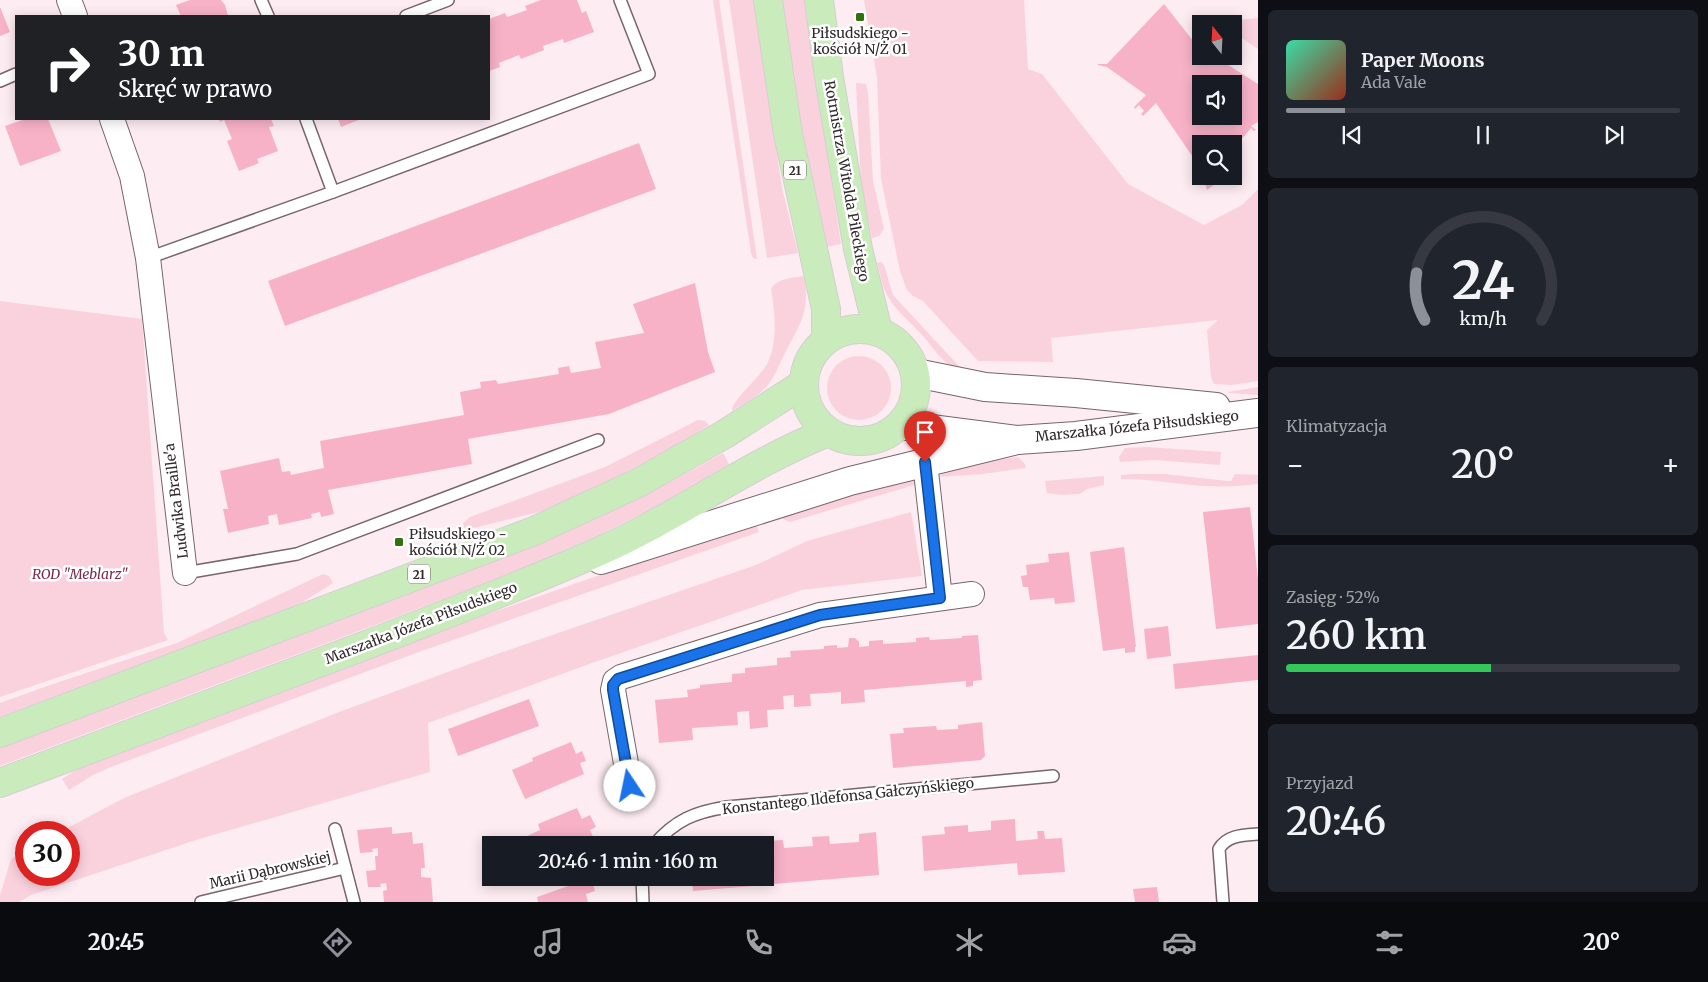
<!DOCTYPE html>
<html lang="pl">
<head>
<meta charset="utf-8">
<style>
	:root { --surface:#171b24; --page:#20242c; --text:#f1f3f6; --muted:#9ea1a6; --line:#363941; --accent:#8c9099 }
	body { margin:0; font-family:Merriweather,serif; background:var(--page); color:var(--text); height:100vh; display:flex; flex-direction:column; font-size:19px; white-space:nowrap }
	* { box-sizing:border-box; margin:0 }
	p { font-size:16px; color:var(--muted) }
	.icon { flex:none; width:28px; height:28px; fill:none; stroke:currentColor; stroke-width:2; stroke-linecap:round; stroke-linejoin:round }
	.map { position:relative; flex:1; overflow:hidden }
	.panel { display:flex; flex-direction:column; gap:10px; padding:10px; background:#0d0f14; width:450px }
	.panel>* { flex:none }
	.banner { position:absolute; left:15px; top:15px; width:475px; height:105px; border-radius:0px; box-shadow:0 2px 12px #0003; background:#202124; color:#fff; overflow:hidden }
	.needle { width:32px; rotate:342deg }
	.tools { position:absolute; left:1192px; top:15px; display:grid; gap:10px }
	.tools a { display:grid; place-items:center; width:50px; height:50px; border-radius:0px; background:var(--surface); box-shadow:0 2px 12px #0003; font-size:25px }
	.speed { position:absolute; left:15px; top:821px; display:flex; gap:10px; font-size:25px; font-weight:700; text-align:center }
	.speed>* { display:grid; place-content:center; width:65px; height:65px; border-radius:50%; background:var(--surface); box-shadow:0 2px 12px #0003; line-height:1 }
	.speed .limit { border:8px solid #d22; background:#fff; color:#111 }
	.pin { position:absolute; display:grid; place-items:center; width:42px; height:42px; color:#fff; margin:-51px -21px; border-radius:50% 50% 50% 0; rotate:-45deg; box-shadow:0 0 5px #0007 }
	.pin .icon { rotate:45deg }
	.me { position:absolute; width:55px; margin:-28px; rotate:349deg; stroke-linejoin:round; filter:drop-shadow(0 0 4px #0008) }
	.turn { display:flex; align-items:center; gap:18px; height:105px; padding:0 20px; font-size:22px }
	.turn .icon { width:65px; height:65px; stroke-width:2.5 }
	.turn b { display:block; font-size:35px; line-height:42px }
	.big { font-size:38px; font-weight:600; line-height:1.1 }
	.panel .tile { flex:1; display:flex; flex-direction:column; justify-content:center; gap:8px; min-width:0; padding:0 18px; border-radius:8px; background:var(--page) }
	.panel .dial { align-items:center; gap:0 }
	.dial svg { height:130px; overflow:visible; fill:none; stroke:var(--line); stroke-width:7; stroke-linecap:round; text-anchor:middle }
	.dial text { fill:var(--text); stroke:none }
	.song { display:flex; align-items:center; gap:15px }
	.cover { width:60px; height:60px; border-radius:8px; background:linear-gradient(135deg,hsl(160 70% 55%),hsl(10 70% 35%)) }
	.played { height:5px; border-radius:2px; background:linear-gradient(90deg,var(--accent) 15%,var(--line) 15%) }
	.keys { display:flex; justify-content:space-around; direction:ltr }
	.heat { display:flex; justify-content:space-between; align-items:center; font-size:28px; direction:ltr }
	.charge { height:8px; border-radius:4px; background:linear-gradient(90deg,#34c759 52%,var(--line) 0) }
	.trip { position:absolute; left:482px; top:836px; width:292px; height:50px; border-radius:0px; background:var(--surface); box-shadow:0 2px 12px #0003; font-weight:600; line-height:50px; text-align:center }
	.tabs { display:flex; height:80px; justify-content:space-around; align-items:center; background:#090b0e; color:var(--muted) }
	.tabs .icon { width:35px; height:35px }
	.tabs .active { color:var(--accent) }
	.tabs b { font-size:22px; color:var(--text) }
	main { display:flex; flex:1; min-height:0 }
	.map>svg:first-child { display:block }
</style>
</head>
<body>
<main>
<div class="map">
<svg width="1258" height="902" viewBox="0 0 1258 902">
	<rect width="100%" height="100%" fill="#fdecf1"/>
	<g fill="#fad2de">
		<path d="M 713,0 L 719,0 L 757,259 L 753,258 L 751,253 Z"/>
		<path d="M 729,0 L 754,0 L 782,188 L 798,253 L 767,258 Z"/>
		<path d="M 782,0 L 804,0 L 841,244 L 826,247 L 804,152 Z"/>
		<path d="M 864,0 L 1024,0 L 1028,69 L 1042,74 L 1128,184 L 1204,225 L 1242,205 L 1258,189 L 1258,381 L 1232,385 L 1214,384 L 1211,377 L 1207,330 L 1218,320 L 1051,338 L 1053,362 L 978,361 L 923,301 L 913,296 L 907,290 L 900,271 L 881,179 L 877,78 Z"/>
		<path d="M 1258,18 L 1258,49 L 1234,33 L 1234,24 L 1218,22 Z"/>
		<path d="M 856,83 L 866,84 L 868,93 L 873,181 L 884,229 L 879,236 L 872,238 L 861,186 Z"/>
		<path d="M 881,262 L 884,265 L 893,295 L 969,377 C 945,367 937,352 921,334 C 908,319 892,308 884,289 C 881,281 880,272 877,263 Z"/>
		<path d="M 804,276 C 810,309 802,321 787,349 C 779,364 775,380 761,392 C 753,399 741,405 732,411 C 731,400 762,376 768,362 C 778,339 775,313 771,289 C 777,278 793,278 804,276 Z"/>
		<path d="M 0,301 L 142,319 L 164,633 L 168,640 L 0,697 Z"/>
		<circle cx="859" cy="388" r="32"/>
		<path d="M 1258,387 L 1258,395 L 1229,393 L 1228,392 Z"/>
		<path d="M 698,420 L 705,421 L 709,425 L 672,448 L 619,476 L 543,511 L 465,530 L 463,523 L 470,517 L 605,467 Z"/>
		<path d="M 1147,447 L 1221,452 L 1220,465 L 1156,460 L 1120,462 L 1119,457 L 1125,448 Z"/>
		<path d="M 723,453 L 729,464 L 651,509 L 601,534 L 510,574 L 0,766 L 0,747 L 528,548 C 595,521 660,489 723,453 Z"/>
		<path d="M 1018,457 L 1025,464 L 1026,468 L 983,474 L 940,477 L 947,467 Z"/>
		<path d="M 1134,474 L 1165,474 L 1228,481 L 1231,481 L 1235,474 L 1258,475 L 1258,484 C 1241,486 1224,487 1207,486 C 1178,485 1150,478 1121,479 L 1121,475 Z"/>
		<path d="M 913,475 L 921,483 L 790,522 L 785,520 L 780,516 Z"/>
		<path d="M 1104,476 L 1104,485 L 1087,489 L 1080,494 L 1061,495 L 1047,493 L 1045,481 Z"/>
		<path d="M 911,512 L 922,576 L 802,590 L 592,663 L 428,723 L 430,772 L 196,840 L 31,895 L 19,902 L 0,902 L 0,895 L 11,859 L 26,851 L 26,875 L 69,875 L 69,832 L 60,832 L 124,798 L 339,712 L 494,655 L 756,565 L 807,541 Z"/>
		<path d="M 755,521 L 759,532 L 419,652 L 111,767 L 93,775 L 69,790 L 62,779 L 76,770 L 98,759 L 456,625 Z"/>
		<path d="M 323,574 L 329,576 L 333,583 L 298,605 L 0,717 L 0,703 L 50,685 L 177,643 Z"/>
	</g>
	<g fill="#f8b2c8" fill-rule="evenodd">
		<path d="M 190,0 L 221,0 L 225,5 L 228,16 L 181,16 L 176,5 Z"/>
		<path d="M 541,0 L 577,0 L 582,13 L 586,11 L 594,32 L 564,43 L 563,39 L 543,46 L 544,50 L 521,59 L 519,55 L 499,63 L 500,67 L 489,71 L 489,19 L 505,13 L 507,17 L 527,10 L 525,6 Z"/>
		<path d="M 1164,4 L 1194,42 L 1201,35 L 1201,56 L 1214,56 L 1258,84 L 1258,122 L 1251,126 L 1256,130 L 1254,131 L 1251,128 L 1236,146 L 1238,149 L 1237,150 L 1234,148 L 1234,144 L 1201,144 L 1201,169 L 1156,103 L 1143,116 L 1141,114 L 1144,111 L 1139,105 L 1135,109 L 1134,107 L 1146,95 L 1107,67 L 1098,65 L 1098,64 L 1107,64 ZM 1201,84 L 1234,84 L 1234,116 L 1201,116 Z"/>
		<path d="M 0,7 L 10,32 L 0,36 Z"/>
		<path d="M 25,119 L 48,119 L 61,151 L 20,166 L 5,126 Z"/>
		<path d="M 219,119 L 271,119 L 274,126 L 269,127 L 278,151 L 257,159 L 259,163 L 239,171 L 227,141 L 232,139 L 224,120 L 220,122 Z"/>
		<path d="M 338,119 L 361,119 L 341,127 Z"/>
		<path d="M 639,143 L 656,189 L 285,326 L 268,281 Z"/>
		<path d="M 1203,176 L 1215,176 L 1218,182 L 1207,190 Z"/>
		<path d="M 695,283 L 708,352 L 715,372 L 609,414 L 468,439 L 472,464 L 328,490 L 334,514 L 321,517 L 320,512 L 311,514 L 312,518 L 279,525 L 277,514 L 268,516 L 269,524 L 228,533 L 223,509 L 228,509 L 220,471 L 279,458 L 282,472 L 290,471 L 291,475 L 324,468 L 320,441 L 464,415 L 460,392 L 481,388 L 480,382 L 496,380 L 498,384 L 559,374 L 558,368 L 569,366 L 571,373 L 601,368 L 595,342 L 644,333 L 633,304 Z"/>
		<path d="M 1250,507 L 1258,579 L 1258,624 L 1216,629 L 1203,512 Z"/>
		<path d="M 1124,547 L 1136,647 L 1135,647 L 1135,652 L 1125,653 L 1125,648 L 1103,651 L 1090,552 Z"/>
		<path d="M 1069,552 L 1075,602 L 1055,604 L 1054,598 L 1030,600 L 1028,587 L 1023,587 L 1021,576 L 1027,575 L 1026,565 L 1049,562 L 1048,554 Z"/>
		<path d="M 1168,626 L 1171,656 L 1147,659 L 1144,629 Z"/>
		<path d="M 978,635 L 982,680 L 973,681 L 973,686 L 966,687 L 966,681 L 864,690 L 865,702 L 841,704 L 841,692 L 810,694 L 811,706 L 794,707 L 794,695 L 783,696 L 784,709 L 767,710 L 768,727 L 750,729 L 749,711 L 737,712 L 738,725 L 692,728 L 693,740 L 659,743 L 655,700 L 688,697 L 687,690 L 700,688 L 700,685 L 732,682 L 732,674 L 745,673 L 745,668 L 777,665 L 777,658 L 791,657 L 790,651 L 824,649 L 824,646 L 837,645 L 837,648 L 848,647 L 849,638 L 855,638 L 859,642 L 859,647 L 869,646 L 869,641 L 883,640 L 883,644 L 916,642 L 916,638 L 929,637 L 930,640 L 962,638 L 962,636 Z"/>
		<path d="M 1258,655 L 1258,680 L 1175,689 L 1173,664 Z"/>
		<path d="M 529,699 L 539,726 L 458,756 L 448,729 Z"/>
		<path d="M 982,722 L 985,756 L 981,760 L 893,768 L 890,734 L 904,733 L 903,728 L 936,726 L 937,730 L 958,729 L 958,725 Z"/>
		<path d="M 571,742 L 576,754 L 582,751 L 586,761 L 580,763 L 584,774 L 525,799 L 512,770 L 533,761 L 532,758 Z"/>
		<path d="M 577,808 L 582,819 L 590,815 L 596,827 L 590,830 L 595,841 L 585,845 L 531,845 L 527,836 L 540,830 L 538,824 Z"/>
		<path d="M 1015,819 L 1016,841 L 1038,839 L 1037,831 L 1044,831 L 1045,839 L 1062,838 L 1065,872 L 1018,875 L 1017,863 L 924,871 L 922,836 L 945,834 L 944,827 L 968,825 L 968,832 L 991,830 L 991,821 Z"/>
		<path d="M 392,827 L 392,834 L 412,832 L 413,844 L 423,843 L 425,868 L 421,868 L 421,877 L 431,878 L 433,902 L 384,902 L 383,891 L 387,890 L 386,883 L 380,884 L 381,887 L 368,887 L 366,871 L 376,870 L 375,856 L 378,856 L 378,848 L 372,849 L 373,852 L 360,853 L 357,830 Z"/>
		<path d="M 876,832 L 879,875 L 693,891 L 692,878 L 766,878 L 766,841 L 783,840 L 784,848 L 813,846 L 812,837 L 829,836 L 830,844 L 859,842 L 859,834 Z"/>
		<path d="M 591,878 L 595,891 L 586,894 L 588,902 L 538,902 L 537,897 Z"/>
		<path d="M 1157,887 L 1159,902 L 1135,902 L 1133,889 Z"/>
	</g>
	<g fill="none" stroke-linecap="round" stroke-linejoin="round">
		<defs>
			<g id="service">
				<path d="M 261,0 L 268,16"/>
				<path d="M 406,16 L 448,0"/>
				<path d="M 0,81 L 16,74"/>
				<path d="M 306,119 L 333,192"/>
				<path d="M 148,258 L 333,192 L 649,74 L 620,0"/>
				<path d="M 185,573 L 297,554 L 598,440"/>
				<path d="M 335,829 L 354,902"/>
				<path d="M 654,845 C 675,820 695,812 727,807 L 1053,776"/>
				<path d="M 642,878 L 643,902"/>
				<path d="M 201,902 L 345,868"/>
				<path d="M 1223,902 L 1219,849 C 1227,835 1244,835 1258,834"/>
			</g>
			<g id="minor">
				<path d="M 69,0 L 75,16"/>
				<path d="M 112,119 L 132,176 L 148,258 L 185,573"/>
				<path d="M 925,462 L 940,598"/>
				<path d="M 630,786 L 613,690 L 615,681 L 621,677 L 820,615 L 972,594"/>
			</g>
			<g id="tertiary">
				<path d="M 916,373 L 985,387 L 1076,393 L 1216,407"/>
				<path d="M 900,425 L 1017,440 L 1076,436 L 1258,413"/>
				<path d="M 601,560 L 850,481 L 1017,440"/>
			</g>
			<g id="primary">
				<path d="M 768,0 L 788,134 L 826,309 L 826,339"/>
				<path d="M 819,0 L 829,77 L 858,249 L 878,331"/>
				<circle cx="860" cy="385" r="56"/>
				<path d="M 0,733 L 534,531 L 638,483 L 725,434 L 803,384"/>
				<path d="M 0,783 C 123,737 246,691 369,644 C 446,614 524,585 600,551 C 679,516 748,464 828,432"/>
			</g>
		</defs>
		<use href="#service" stroke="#77656b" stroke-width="14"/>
		<use href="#minor" stroke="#77656b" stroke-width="26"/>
		<use href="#tertiary" stroke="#77656b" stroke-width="30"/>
		<use href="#primary" stroke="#d2d0d0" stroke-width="30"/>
		<use href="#service" stroke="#fff" stroke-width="11"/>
		<use href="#minor" stroke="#fff" stroke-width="24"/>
		<use href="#tertiary" stroke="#fff" stroke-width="28"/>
		<use href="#primary" stroke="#caecbc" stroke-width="28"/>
	</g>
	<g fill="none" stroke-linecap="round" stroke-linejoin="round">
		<defs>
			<path id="route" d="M 630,786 L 613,690 L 613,685 L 618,679 L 820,615 L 940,598 L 925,462"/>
		</defs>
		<use href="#route" stroke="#114b97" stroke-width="12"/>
		<use href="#route" stroke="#1a73e8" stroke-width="9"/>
	</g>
	<g fill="#32720a" stroke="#fff" stroke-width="2">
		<rect x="855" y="12" width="10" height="10" rx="2.5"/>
		<rect x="394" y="537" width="10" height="10" rx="2.5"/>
	</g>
	<g text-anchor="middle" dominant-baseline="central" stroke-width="5" stroke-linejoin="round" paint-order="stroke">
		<g fill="#fff" stroke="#6f696b" stroke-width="1">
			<rect x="784" y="160.5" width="22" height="19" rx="4"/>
			<rect x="408" y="564.5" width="22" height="19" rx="4"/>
		</g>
		<g font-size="12" font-weight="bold" fill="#31292b">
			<text x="795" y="170">21</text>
			<text x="419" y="574">21</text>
		</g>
		<g font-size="14" fill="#31292b" stroke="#fff">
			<text x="860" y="33">Piłsudskiego -<tspan x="860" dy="16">kościół N/Ż 01</tspan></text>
			<text x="409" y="534" text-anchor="start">Piłsudskiego -<tspan x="409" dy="16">kościół N/Ż 02</tspan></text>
		</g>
		<g font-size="14" fill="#31292b" stroke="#fff">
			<text transform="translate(847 181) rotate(80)">Rotmistrza Witolda Pileckiego</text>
			<text transform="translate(1137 426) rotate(-6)">Marszałka Józefa Piłsudskiego</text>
			<text transform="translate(176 501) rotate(-97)">Ludwika Braille'a</text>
			<text transform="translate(421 623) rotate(-21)">Marszałka Józefa Piłsudskiego</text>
			<text transform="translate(848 796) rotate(-6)">Konstantego Ildefonsa Gałczyńskiego</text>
			<text transform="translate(270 870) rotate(-13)">Marii Dąbrowskiej</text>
		</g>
		<g font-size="14" font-style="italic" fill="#7a2a4a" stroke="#fff">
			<text x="80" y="574">ROD "Meblarz"</text>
		</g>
	</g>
</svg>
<div class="tools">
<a><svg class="needle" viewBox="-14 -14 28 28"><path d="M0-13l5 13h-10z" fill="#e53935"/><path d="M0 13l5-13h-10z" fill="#9ea1a6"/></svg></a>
<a><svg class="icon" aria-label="sound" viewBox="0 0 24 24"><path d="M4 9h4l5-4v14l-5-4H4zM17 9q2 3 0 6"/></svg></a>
<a><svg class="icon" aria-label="search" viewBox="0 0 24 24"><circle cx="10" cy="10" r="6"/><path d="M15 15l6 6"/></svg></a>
</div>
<div class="speed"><div class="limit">30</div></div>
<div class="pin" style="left:925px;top:462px;background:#d93025"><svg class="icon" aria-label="arrive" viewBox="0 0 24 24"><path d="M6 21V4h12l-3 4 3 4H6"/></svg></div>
<svg class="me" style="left:630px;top:786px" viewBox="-20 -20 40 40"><circle r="19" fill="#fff"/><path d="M0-13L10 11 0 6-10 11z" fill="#1a73e8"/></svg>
<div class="trip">20:46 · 1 min · 160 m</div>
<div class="banner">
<div class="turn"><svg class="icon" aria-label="right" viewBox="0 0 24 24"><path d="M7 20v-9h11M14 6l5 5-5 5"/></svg><div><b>30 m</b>Skręć w prawo</div></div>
</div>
</div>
<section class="panel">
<div class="tile">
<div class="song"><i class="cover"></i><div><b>Paper Moons</b><p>Ada Vale</p></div></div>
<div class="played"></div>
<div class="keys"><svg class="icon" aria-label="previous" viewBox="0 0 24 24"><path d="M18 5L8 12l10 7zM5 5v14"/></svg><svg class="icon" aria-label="pause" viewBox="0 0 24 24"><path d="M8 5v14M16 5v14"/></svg><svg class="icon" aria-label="next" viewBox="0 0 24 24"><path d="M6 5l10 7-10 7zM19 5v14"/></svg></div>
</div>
<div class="tile dial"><svg viewBox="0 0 100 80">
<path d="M14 69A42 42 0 1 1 86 69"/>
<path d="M14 69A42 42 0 0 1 9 40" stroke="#8c9099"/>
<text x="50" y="56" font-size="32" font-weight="700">24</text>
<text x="50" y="72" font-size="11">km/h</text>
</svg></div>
<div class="tile"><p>Klimatyzacja</p>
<div class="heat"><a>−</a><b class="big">20°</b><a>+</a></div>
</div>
<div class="tile"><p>Zasięg · 52%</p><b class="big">260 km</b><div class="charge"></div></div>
<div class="tile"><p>Przyjazd</p><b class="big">20:46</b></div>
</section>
</main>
<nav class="tabs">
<b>20:45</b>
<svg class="icon active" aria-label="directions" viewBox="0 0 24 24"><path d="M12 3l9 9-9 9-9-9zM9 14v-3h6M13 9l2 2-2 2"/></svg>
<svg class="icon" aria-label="music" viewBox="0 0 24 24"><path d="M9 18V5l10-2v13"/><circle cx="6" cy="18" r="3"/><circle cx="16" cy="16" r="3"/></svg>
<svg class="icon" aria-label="phone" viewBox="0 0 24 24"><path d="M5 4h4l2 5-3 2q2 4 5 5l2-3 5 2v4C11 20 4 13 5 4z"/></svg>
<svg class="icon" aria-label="climate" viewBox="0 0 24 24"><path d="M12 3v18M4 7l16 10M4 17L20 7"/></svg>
<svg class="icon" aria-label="car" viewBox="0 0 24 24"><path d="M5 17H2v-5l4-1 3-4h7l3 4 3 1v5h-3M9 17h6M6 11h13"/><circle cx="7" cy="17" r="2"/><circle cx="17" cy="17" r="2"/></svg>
<svg class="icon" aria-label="filters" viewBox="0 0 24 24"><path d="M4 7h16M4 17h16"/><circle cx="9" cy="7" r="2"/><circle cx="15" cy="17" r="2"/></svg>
<b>20°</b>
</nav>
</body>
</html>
